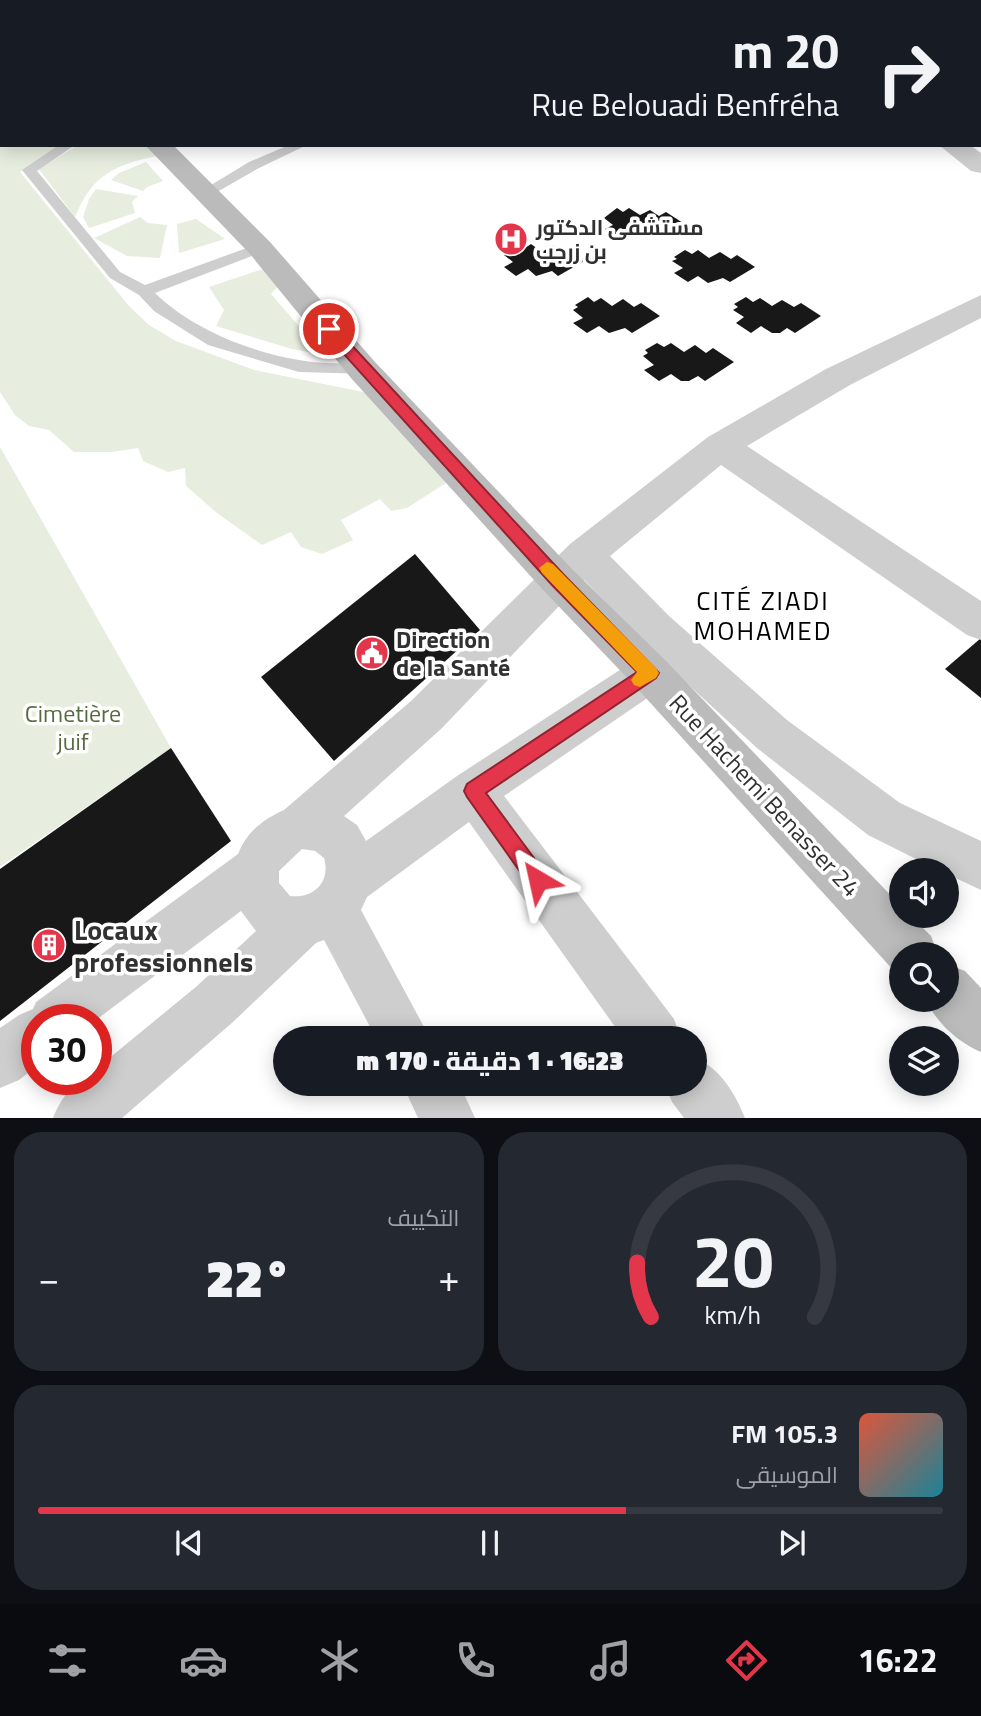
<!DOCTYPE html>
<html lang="ar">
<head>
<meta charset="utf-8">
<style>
	:root { --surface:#171b24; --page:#242831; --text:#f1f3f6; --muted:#9ea1a6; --line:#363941; --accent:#e4364a }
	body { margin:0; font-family:"Titillium Web",Cairo,sans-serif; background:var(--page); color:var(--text); direction:rtl; height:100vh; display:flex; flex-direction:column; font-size:26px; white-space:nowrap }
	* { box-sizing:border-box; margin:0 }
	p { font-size:23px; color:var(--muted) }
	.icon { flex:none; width:38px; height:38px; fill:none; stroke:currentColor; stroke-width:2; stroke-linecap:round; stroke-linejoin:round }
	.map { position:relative; height:1118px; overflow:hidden; direction:ltr }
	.panel { display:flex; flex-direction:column; gap:14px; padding:14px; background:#0d0f14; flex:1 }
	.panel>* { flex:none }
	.banner { position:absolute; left:0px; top:0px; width:982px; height:147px; box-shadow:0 4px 18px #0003; direction:rtl; background:#171b24; color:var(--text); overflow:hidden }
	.tools { position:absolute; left:889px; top:858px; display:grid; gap:14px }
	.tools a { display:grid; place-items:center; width:70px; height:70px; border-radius:50%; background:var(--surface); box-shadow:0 4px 18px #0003; font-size:35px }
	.speed { position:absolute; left:21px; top:1004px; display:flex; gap:14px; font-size:35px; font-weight:700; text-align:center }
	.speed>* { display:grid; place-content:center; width:91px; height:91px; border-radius:50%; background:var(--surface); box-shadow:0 4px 18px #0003; line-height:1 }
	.speed .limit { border:10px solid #d22; background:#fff; color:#111 }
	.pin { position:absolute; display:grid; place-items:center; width:60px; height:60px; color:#fff; margin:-30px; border:4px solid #fff; border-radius:50%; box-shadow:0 2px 7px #0007 }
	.me { position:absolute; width:77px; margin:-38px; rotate:324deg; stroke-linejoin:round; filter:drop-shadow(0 0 5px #0008) }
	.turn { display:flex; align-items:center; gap:24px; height:147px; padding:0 28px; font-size:32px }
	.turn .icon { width:91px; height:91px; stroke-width:2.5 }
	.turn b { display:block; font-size:49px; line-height:60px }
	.big { font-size:52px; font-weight:800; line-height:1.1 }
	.panel .widget { flex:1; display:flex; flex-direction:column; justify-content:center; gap:10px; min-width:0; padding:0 24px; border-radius:28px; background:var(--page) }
	.panel .dial { align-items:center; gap:0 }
	.dial svg { height:182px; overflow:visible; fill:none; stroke:var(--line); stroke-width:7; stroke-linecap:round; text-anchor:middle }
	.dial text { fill:var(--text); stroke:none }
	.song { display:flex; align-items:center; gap:21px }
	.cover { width:84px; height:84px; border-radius:10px; background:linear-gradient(135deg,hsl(10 70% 55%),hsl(190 70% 35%)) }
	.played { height:7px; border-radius:4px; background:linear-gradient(90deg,var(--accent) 65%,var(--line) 65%) }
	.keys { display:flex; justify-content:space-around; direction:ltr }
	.heat { display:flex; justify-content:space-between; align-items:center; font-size:38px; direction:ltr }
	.panel .tiles { flex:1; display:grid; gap:14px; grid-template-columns:1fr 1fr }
	.widget:last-child { grid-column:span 2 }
	.trip { position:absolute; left:273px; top:1026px; width:434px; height:70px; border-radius:35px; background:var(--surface); box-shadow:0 4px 18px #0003; font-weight:800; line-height:70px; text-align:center; direction:rtl }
	.tab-bar { display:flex; height:112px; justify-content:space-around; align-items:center; background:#090b0e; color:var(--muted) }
	.tab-bar .icon { width:49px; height:49px }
	.tab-bar .active { color:var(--accent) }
	.tab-bar b { font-size:32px; color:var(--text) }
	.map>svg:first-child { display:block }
</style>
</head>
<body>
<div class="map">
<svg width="981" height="1118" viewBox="0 0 981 1118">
	<rect width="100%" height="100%" fill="#fff"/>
	<g fill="#e7eddf">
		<path d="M 0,118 L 2,145 L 61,145 L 20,172 L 129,306 L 149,325 L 176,341 L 254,370 L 383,396 L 437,459 L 446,483 L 407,508 L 391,511 L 380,499 L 341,520 L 353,540 L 322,554 L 301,547 L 291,532 L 262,545 L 217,513 L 186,486 L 185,468 L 168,472 L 143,461 L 138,448 L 112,452 L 74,452 L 49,430 L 29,426 L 15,415 L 0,392 Z"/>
		<path d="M 78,145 L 147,145 L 157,156 C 114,165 92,175 75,217 L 39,169 Z"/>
		<path d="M 146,162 L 163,181 L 147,187 L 143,191 L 111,180 L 119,173 Z"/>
		<path d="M 96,189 L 138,196 L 132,202 L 135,213 L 89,228 L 83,217 L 89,199 Z"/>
		<path d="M 140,217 L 148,223 L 167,225 L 160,258 L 127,256 L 94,238 Z"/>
		<path d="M 196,219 L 225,239 L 179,253 L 177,224 Z"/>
		<path d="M 263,269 L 278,286 L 271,294 L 324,355 L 292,349 L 216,326 L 224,310 L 209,287 Z"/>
		<path d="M 0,447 L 171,748 L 0,867 Z"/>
	</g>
	<g fill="#181818">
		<path d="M 617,208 L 623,212 L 629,208 L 640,215 L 650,210 L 659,216 L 666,212 L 683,223 L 658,237 L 651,233 L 637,238 L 628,232 L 617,238 L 605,229 L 613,225 L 604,218 Z"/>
		<path d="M 519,244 L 525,248 L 531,244 L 542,252 L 553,245 L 562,252 L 569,248 L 586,260 L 558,276 L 552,271 L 536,276 L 528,269 L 516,276 L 504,267 L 513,262 L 504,255 L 509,252 L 507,250 Z"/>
		<path d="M 685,250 L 692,254 L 698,250 L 709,258 L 720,252 L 731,259 L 737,255 L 755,267 L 730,282 L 723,278 L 708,283 L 698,276 L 688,282 L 674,273 L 683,268 L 672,261 L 677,259 L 674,257 Z"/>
		<path d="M 588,297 L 594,302 L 601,298 L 612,306 L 623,299 L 634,307 L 641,303 L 660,316 L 632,333 L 625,328 L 609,333 L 599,326 L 587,333 L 573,323 L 583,318 L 573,310 L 578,307 L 575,305 Z"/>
		<path d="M 746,297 L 753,302 L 760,298 L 772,306 L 782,300 L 794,307 L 801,303 L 821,316 L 795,333 L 787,328 L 780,333 L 772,333 L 761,326 L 751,333 L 736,323 L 744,317 L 733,310 L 738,307 L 734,304 Z"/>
		<path d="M 657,343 L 664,347 L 671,343 L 684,352 L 695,345 L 706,353 L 713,348 L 734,362 L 705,381 L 698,376 L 689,381 L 681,381 L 671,374 L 659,381 L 644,370 L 654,365 L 643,356 L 648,353 L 645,350 Z"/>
		<path d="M 415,554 L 480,630 L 334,761 L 261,677 Z"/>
		<path d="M 981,638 L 981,698 L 945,669 Z"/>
		<path d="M 171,748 L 231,841 L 0,1021 L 0,869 Z"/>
	</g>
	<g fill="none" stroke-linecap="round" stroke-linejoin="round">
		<g fill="#cecece" fill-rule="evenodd">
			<path d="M 28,0 L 40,0 L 41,2 L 30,2 Z"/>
			<path d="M 451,0 L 463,0 L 463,2 L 452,2 Z"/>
			<rect x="0" y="64" width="2" height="8"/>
			<path d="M 59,145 L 75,145 L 37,171 L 120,272 L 145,285 L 255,245 L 265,245 L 267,248 L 265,251 L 155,293 C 192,329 248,351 299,360 C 319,364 342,363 363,364 L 371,370 L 369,374 L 299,372 L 208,345 L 154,311 L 139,295 L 110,278 L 22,170 Z"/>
			<path d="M 289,145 L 307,145 L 259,168 L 210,196 L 200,196 L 198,193 L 249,162 Z"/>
		</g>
		<g fill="#cecece" fill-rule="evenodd">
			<path d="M 730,0 L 753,0 L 754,2 L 731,2 Z"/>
			<path d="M 939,145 L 970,145 L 981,153 L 981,173 L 971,171 Z"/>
			<path d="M 981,295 L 981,318 L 850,385 L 747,446 L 981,601 L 981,640 L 967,635 L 721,465 L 610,556 L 669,616 L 787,720 L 900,803 L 981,841 L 981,890 L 947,874 L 947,870 L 938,870 L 868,835 L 757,748 L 667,665 L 671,673 L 665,686 L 504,796 L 674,1019 L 681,1038 L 623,1038 L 469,822 L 367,897 L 361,910 L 430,1038 L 376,1038 L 324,940 L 316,943 L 233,1022 L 122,1118 L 53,1118 C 61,1098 73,1080 96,1080 L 96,1069 L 197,986 L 256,931 L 241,911 L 96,1020 L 37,1020 L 37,1066 L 19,1080 L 0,1088 L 0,1028 L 19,1015 L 33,1009 L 36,1002 L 238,854 C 247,832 262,820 284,810 L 411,701 L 570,544 L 708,437 L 826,369 ZM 584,580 L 660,658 L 650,655 L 635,660 L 457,776 L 366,841 L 357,825 L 344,816 L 441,729 ZM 302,849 L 315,851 L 324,858 C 331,882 314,899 290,896 L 279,883 L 279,871 Z"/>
			<path d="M 695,1058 C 720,1068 735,1093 745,1118 L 684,1118 L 672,1102 L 664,1083 L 695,1083 Z"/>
			<path d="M 402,1083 L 459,1083 L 475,1118 L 418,1118 Z"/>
		</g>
		<g fill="#bbb" fill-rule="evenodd">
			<rect x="0" y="95" width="2" height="16"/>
			<path d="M 145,145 L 173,145 L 270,242 L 375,362 L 572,569 L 665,660 L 901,906 L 901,915 L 910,915 L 931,936 L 938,954 L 901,954 L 901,974 L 895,972 L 635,686 L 544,591 L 351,378 L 250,254 Z"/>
			<path d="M 947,964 L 965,971 L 981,988 L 981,1052 C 959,1043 935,1022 926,999 L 947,999 Z"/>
		</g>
	</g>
	<path fill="#e4364a" stroke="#942330" stroke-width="2" d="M 329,325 L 334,326 L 564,575 L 659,673 L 656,678 L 486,793 L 545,873 L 548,880 L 545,887 L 538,890 L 531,887 L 467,797 L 464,791 L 467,784 L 637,672 L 552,585 L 324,332 L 322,329 Z"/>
	<path fill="#f59e0b" d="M 547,562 L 553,564 L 656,668 L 659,673 L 656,678 L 640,687 L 634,685 L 631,680 L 637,672 L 542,573 L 539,568 Z"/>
	<defs>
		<symbol id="hospital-disc" viewBox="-11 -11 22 22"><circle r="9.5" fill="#e4364a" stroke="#fff"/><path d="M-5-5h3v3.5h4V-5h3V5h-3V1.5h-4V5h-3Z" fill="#fff"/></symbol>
		<symbol id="civic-disc" viewBox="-11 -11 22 22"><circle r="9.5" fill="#e4364a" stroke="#fff"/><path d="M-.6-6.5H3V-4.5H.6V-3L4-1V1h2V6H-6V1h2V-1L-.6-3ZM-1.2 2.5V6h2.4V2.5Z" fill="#fff"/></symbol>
		<symbol id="building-disc" viewBox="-11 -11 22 22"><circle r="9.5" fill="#e4364a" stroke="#fff"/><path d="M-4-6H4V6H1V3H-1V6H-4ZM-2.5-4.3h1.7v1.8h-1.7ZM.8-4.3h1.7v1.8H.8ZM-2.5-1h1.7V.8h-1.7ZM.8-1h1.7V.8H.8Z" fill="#fff"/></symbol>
	</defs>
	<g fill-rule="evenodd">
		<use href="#hospital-disc" x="492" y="220" width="38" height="38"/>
		<use href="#civic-disc" x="353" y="634" width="38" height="38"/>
		<use href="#building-disc" x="30" y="926" width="38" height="38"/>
	</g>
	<g text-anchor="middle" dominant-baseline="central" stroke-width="7" stroke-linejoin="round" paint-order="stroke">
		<g font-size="21" font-weight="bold" fill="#313131" stroke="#fff" text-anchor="start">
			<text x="536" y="227">مستشفى الدكتور<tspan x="536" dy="24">بن زرجب</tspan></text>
		</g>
		<g font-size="24" font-weight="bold" fill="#313131" stroke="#fff" text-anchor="start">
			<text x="396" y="639">Direction<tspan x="396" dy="28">de la Santé</tspan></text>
		</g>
		<g font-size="24" fill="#556d3e" stroke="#fff">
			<text x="73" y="713">Cimetière<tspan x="73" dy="28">juif</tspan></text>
		</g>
		<g font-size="24" fill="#313131" stroke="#fff">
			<text transform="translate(765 795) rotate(47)">Rue Hachemi Benasser 24</text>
		</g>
		<g font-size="26" letter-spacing="2" fill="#000" stroke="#fff">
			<text x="763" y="600">CITÉ ZIADI<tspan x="763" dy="30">MOHAMED</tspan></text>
		</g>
		<g font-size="28" font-weight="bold" fill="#313131" stroke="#fff" text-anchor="start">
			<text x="74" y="929">Locaux<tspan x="74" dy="32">professionnels</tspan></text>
		</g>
	</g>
</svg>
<div class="tools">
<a><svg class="icon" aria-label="sound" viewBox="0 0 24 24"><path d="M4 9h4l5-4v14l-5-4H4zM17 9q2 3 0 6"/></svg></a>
<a><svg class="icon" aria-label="search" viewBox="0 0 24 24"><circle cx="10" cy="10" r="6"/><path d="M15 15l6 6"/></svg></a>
<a><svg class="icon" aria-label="layers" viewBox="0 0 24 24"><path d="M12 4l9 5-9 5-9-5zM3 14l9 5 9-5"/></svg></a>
</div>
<div class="speed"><div class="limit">30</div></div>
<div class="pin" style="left:329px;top:329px;background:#d93025"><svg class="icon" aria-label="arrive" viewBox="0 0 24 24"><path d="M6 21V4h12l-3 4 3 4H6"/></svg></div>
<svg class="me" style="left:538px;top:880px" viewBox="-20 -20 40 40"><path d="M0-17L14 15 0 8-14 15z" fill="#e4364a" stroke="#fff" stroke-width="4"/></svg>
<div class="trip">16:23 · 1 دقيقة · 170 m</div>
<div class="banner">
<div class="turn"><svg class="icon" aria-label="right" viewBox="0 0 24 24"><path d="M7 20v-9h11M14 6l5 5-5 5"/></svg><div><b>20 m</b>Rue Belouadi Benfréha</div></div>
</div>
</div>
<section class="panel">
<div class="tiles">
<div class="widget dial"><svg viewBox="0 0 100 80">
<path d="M14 69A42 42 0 1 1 86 69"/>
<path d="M14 69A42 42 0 0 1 8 45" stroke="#e4364a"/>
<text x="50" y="56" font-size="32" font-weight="700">20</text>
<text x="50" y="72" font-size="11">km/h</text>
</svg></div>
<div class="widget"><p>التكييف</p>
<div class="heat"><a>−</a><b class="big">22°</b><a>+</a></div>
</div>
<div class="widget">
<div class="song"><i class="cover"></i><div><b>105.3 FM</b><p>الموسيقى</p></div></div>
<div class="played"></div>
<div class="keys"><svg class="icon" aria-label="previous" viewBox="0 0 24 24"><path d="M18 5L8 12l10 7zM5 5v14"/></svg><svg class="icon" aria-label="pause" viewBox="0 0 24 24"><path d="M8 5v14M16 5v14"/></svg><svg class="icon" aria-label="next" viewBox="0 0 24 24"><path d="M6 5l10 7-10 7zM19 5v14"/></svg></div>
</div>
</div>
</section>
<nav class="tab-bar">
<b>16:22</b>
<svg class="icon active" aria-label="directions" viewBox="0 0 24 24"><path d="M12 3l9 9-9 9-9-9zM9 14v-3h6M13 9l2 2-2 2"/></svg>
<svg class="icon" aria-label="music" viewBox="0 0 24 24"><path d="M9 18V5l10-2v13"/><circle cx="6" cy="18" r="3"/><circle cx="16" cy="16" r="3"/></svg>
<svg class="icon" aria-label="phone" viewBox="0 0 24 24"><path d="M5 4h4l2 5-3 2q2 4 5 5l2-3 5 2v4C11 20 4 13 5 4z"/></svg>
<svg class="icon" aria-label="climate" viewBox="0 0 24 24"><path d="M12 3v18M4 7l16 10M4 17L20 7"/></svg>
<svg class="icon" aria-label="car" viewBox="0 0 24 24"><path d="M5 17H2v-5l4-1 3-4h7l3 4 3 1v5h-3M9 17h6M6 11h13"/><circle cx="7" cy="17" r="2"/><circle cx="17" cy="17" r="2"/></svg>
<svg class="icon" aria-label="filters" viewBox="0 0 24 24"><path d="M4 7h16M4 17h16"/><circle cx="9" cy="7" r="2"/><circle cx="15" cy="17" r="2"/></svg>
</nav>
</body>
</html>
